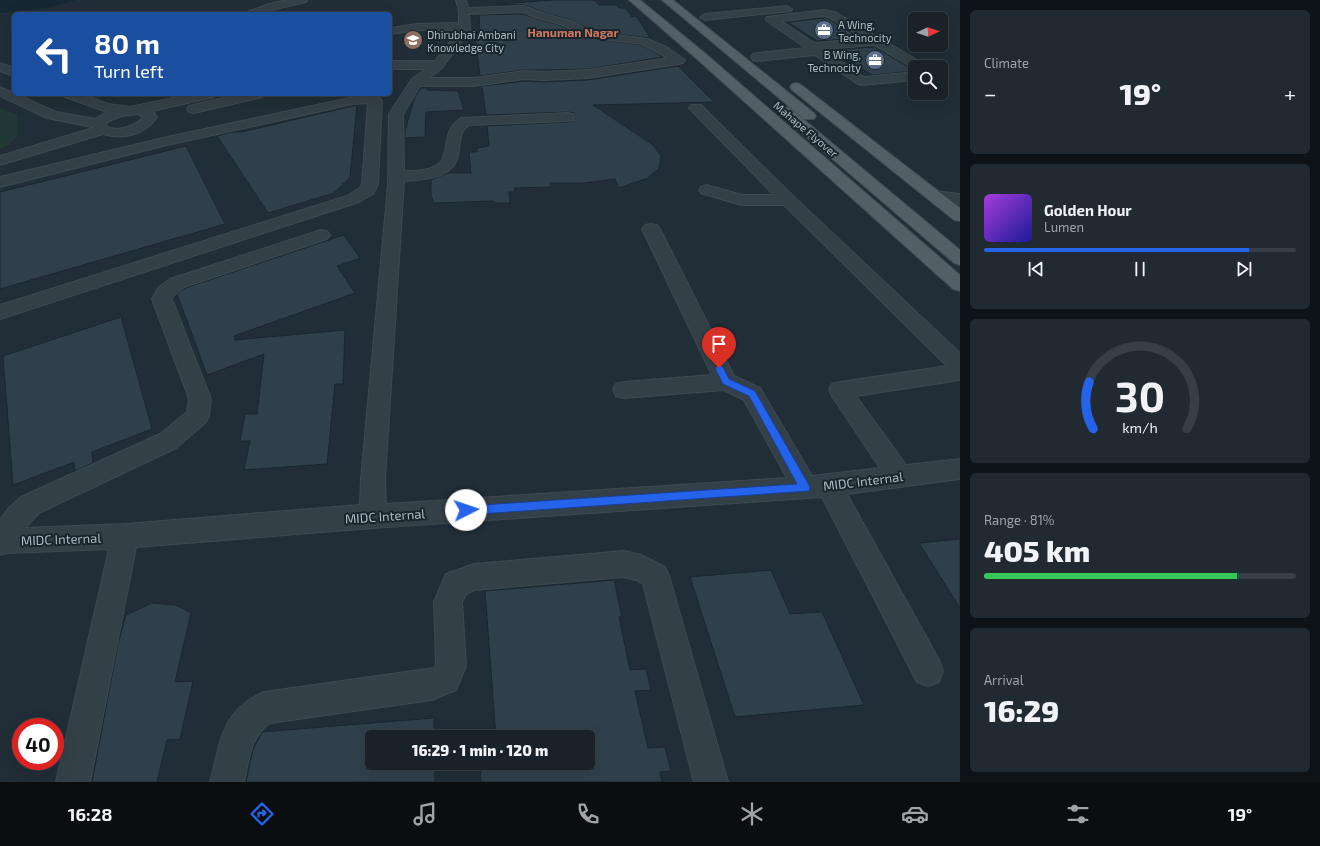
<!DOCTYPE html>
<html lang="en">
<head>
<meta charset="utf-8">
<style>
	:root { --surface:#192229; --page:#222a31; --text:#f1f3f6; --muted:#9fa4a8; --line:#373f46; --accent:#2563eb }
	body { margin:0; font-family:"Exo 2",sans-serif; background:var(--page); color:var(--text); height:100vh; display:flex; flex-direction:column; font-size:15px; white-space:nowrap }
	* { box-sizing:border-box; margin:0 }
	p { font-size:13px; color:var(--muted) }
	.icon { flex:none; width:22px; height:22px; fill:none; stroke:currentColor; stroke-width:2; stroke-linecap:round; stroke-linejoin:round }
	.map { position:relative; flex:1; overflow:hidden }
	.drawer { display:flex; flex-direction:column; gap:10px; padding:10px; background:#0e1317; width:360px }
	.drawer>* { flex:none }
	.top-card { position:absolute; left:12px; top:12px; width:380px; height:84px; border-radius:6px; box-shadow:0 4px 16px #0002,0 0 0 1px var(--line); background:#1a4fa0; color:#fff; overflow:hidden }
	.needle { width:26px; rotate:86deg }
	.tools { position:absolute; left:908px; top:12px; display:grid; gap:8px }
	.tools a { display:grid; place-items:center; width:40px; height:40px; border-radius:6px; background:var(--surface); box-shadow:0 4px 16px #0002,0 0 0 1px var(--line); font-size:20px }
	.speed { position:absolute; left:12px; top:718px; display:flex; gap:8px; font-size:20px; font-weight:700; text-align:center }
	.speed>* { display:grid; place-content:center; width:52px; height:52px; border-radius:50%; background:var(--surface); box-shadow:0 4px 16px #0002,0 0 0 1px var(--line); line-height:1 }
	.speed .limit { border:6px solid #d22; background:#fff; color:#111 }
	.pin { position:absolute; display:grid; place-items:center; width:34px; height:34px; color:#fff; margin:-41px -17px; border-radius:50% 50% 50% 0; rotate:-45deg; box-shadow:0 0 4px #0007 }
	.pin .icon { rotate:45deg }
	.me { position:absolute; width:44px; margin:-22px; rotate:86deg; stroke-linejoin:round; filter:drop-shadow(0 0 3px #0008) }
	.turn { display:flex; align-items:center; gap:14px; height:84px; padding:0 16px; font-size:18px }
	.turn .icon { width:52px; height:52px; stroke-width:2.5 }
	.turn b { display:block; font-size:28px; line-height:34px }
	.big { font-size:30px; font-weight:800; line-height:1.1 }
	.drawer .card { flex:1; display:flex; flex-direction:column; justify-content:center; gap:6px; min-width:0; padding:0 14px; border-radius:6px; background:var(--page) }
	.drawer .dial { align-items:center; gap:0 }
	.dial svg { height:104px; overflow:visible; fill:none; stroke:var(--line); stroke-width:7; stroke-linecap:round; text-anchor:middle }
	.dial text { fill:var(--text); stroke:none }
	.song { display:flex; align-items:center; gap:12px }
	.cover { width:48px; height:48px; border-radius:6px; background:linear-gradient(135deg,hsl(280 70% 55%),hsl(240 70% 35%)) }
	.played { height:4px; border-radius:2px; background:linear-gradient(90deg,var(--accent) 85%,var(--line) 85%) }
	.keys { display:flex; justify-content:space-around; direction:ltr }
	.heat { display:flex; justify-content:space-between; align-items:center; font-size:22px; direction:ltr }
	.charge { height:6px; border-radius:3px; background:linear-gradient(90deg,#34c759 81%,var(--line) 0) }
	.trip { position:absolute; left:365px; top:730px; width:230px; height:40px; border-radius:6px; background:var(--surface); box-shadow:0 4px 16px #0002,0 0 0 1px var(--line); font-weight:800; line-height:40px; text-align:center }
	.tabs { display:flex; height:64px; justify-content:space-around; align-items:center; background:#0a0e10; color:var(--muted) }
	.tabs .icon { width:28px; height:28px }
	.tabs .selected { color:var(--accent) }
	.tabs b { font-size:18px; color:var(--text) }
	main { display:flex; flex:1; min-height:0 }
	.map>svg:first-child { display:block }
</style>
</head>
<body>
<main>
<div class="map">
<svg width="960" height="782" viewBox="0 0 960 782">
	<rect width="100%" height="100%" fill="#212e37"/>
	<path fill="#223836" d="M 0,108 L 17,115 L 18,136 L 5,147 L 0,149 Z"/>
	<path fill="#152733" d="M 0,0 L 77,0 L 45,8 L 0,13 Z"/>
	<g fill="#30404b" stroke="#1b272e">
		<path d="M 554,0 L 594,0 L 599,5 L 617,5 L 619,8 L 626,8 L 632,17 L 636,16 L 641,23 L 650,38 L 606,33 L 585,27 L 571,20 L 545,13 L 525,5 L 497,4 Z"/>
		<path d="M 523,14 L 537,19 L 562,26 L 576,33 L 601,40 L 642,45 L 663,57 L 588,69 L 544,70 L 524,70 L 480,76 L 475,34 L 480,33 L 479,15 Z"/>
		<path d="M 824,18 L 827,18 L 860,38 L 817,41 L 788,22 Z"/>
		<path d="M 874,47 L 914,70 L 915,71 L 872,75 L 834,50 Z"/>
		<path d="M 678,66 L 714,102 L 593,105 L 653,145 L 661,156 L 659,168 L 648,178 L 619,188 L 615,179 L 584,183 L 550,183 L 551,187 L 514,188 L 515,192 L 509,192 L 510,203 L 495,203 L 493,201 L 434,203 L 431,195 L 431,180 L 448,173 L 471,173 L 469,152 L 477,152 L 477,148 L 489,146 L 487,126 L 568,122 L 573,121 L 576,118 L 574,113 L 568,112 L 486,115 L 482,86 L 524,81 L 544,82 L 588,80 Z"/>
		<path d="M 421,88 L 427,88 L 427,90 L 458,91 L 464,110 L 426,112 L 425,137 L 405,138 L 405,130 L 415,97 Z"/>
		<path d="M 357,105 L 350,177 L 334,193 L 268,213 L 217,136 L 232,132 L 242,132 Z"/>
		<path d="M 186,146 L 225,224 L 0,289 L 0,192 Z"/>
		<path d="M 344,235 L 360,258 L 337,266 L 355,293 L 234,336 L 235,340 L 345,330 L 343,384 L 335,384 L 327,464 L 244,470 L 250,441 L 240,441 L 245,414 L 257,414 L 264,354 L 207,375 L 177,294 L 185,288 Z"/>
		<path d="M 121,317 L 152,429 L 92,452 L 93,463 L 75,471 L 74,462 L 13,485 L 3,356 Z"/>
		<path d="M 960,539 L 960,608 L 919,543 Z"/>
		<path d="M 771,570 L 790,614 L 822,612 L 864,705 L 735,717 L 690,577 Z"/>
		<path d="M 614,580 L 622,617 L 619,617 L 630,670 L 646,669 L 651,690 L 635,691 L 648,748 L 665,747 L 671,771 L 660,772 L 662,782 L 481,782 L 480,763 L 588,763 L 588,737 L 496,737 L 485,591 Z"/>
		<path d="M 152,603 L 176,605 L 191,613 L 175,682 L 193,681 L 180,739 L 167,740 L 157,782 L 92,782 L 118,644 L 126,615 Z"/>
		<path d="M 434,718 L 434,737 L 372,737 L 372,763 L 435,763 L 435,782 L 246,782 L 253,750 L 262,732 Z"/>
	</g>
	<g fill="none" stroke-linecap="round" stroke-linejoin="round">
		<defs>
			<g id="minor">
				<path d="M 287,0 L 307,0 L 306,2 L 276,9 L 261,14 L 246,14 L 247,12 L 269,4 Z"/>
				<path d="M 456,0 L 466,0 L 468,8 L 524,6 L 545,14 L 571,21 L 584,28 L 606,34 L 648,39 L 668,48 L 685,60 L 683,63 L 679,64 L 588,78 L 544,80 L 524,79 L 474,86 L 420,86 L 403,114 L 404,171 C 417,171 431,171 441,162 C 450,145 442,131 461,118 L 568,113 L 573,114 L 575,117 L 573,120 L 568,121 L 469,125 C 460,131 460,140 459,150 C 457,178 427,180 404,181 L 385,479 L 386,504 L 787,478 L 744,400 L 724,390 L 624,398 L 616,396 L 613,390 L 616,384 L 624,382 L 712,375 L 642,229 L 645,225 L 651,224 L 657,225 L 660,229 L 734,376 L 760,388 L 812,476 L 880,468 L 832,396 L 829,390 L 832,384 L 840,382 L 947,366 L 784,205 L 741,205 L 701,193 L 699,190 L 701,187 L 707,185 L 742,195 L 774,195 L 689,108 L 691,105 L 701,105 L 794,197 L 960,353 L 960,380 L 856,396 L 906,465 L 960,459 L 960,479 L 847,494 L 939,660 L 943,671 L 939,682 L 928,686 L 917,682 L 822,497 L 373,528 L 136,547 L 90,782 L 56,782 L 109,549 L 6,553 L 0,555 L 0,520 L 8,509 L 21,497 L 160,434 L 187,412 L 189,399 L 152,299 L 159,287 L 170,279 L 321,230 L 327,231 L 330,235 L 327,239 L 184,287 L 174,295 L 172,299 L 211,399 L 209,416 L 206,422 L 176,448 L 39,513 L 25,528 L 125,524 L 360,505 L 361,479 L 388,185 L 389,114 L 412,79 L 426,69 L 390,69 L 390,61 L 435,61 L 459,30 L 418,30 L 390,34 L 390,28 L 418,24 L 459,23 L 459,11 ZM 523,12 L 537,18 L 563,25 L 576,32 L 601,39 L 642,44 L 668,58 L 588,70 L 544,72 L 524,71 L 474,78 L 429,78 L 442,68 L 470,30 L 469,14 Z"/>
				<path d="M 787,6 L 792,9 L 791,11 L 705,20 L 700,17 L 705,14 Z"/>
				<path d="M 824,10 L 835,12 L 924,64 L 926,67 L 915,67 L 915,69 L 874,45 L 823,49 L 864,77 L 915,72 L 915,80 L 862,85 L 858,84 L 815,55 L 757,61 L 753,60 L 751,57 L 753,54 L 757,53 L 806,48 L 767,21 L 766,19 L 767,17 ZM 824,16 L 828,17 L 865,39 L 814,43 L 781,21 Z"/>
				<path d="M 0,63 L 14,68 L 14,76 L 0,71 Z"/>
				<path d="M 0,87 L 56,112 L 95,119 L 107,112 L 65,97 L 64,94 L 82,94 L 108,104 L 130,107 L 192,94 L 215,94 L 214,97 L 152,111 L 157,117 C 145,135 123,140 103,134 L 0,165 L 0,156 L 93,128 L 92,127 L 47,118 L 0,96 ZM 139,114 L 143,118 L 142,119 C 132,126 118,133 106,126 L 107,122 L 121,116 Z"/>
				<path d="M 241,94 L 263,94 L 262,97 L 194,113 L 189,112 L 187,109 L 189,106 Z"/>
				<path d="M 368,94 L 380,98 L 382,101 L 378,184 L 373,194 L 359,202 L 0,319 L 0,305 L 347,196 L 360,188 L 362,184 L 368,103 L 353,104 L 163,146 L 0,187 L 0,177 L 163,138 Z"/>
				<path d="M 935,191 L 960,194 L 960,204 L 929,199 L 927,196 L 929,193 Z"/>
				<path d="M 624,551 L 641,555 L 665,567 L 669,576 L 728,782 L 694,782 L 643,584 L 636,580 L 624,577 L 474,590 L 466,594 L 462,602 L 466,666 L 456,690 L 432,700 L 270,723 C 250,737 249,760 244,782 L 210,782 C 221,742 221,710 264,692 L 434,668 L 436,665 L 434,602 L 446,574 L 474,564 Z"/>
			</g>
			<g id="major">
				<path d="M 629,0 L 640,0 L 706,54 L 960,275 L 960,291 L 953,289 L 698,60 Z"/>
				<path d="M 662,0 L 673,0 L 814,113 L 816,116 L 814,119 L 804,119 Z"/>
				<path d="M 796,83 L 800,84 L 960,208 L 960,221 L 954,220 L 792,90 L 790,87 L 792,84 Z"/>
				<path d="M 785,107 L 790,108 L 960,250 L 960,265 L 954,263 L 780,114 L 778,111 L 780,108 Z"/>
			</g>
		</defs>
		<use href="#minor" stroke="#3d4951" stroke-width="2"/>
		<use href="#major" stroke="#3d4951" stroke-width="2"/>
		<use href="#minor" fill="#344047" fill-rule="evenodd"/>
		<use href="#major" fill="#525f67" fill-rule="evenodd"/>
	</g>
	<path fill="#2563eb" stroke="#184099" d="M 719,364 L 722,365 L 729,379 L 755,391 L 809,485 L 810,488 L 809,491 L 466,515 L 462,514 L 461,510 L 462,507 L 466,506 L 797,484 L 749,396 L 723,384 L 715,368 Z"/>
	<defs>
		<symbol id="office-disc" viewBox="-11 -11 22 22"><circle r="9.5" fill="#5c6f8a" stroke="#19252c"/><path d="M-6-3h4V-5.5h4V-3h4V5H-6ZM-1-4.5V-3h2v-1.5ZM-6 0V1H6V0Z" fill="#fff"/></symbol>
		<symbol id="university-disc" viewBox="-11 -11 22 22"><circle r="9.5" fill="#8d6e63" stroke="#19252c"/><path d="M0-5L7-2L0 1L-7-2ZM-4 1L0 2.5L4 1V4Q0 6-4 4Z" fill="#fff"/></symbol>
	</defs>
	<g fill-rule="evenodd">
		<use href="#office-disc" x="813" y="19" width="22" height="22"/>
		<use href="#university-disc" x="402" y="29" width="22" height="22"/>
		<use href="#office-disc" x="864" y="49" width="22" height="22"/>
	</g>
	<g text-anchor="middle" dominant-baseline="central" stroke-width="4" stroke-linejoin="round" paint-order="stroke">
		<g font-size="11" fill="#aebbc4" stroke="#19252c" text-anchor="start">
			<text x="838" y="24">A Wing,<tspan x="838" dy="13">Technocity</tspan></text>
			<text x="427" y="34">Dhirubhai Ambani<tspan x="427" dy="13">Knowledge City</tspan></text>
			<text x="861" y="54" text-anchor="end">B Wing,<tspan x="861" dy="13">Technocity</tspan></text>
		</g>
		<g font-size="11" fill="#aebbc4" stroke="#19252c">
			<text transform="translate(806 129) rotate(40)">Mahape Flyover</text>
		</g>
		<g font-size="12" font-weight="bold" fill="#d0785d" stroke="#19252c">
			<text x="573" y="32">Hanuman Nagar</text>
		</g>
		<g font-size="13" fill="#aebbc4" stroke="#19252c">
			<text transform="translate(863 481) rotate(-7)">MIDC Internal</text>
			<text transform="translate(385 516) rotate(-4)">MIDC Internal</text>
			<text transform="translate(61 539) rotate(-2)">MIDC Internal</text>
		</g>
	</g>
</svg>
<div class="tools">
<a><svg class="needle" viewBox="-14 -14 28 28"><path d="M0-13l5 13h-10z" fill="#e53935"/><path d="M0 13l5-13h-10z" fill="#9fa4a8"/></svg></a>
<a><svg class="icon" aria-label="search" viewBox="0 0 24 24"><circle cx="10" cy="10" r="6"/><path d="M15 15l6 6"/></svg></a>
</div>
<div class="speed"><div class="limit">40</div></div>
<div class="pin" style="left:719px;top:368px;background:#d93025"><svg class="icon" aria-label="arrive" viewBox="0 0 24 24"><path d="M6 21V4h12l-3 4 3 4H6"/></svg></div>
<svg class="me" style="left:466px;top:510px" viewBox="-20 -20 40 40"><circle r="19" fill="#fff"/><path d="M0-13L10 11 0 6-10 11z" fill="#2563eb"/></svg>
<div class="trip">16:29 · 1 min · 120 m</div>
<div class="top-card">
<div class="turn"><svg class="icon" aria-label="left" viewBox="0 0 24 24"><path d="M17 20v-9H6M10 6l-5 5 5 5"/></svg><div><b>80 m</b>Turn left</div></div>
</div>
</div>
<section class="drawer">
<div class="card"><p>Climate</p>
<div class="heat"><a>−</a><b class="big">19°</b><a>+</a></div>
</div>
<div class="card">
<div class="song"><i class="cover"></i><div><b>Golden Hour</b><p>Lumen</p></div></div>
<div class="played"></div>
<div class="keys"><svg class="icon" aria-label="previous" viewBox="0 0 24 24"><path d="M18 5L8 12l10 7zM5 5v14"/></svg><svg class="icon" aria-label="pause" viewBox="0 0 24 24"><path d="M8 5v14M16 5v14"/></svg><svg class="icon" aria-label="next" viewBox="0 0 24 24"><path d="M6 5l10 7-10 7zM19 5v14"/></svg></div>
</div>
<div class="card dial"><svg viewBox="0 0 100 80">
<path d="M14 69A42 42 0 1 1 86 69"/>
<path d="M14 69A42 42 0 0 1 11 33" stroke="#2563eb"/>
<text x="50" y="56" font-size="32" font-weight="700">30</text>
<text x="50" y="72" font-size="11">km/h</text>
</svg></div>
<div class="card"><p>Range · 81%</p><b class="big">405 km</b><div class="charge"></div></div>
<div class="card"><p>Arrival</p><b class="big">16:29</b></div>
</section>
</main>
<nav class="tabs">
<b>16:28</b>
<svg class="icon selected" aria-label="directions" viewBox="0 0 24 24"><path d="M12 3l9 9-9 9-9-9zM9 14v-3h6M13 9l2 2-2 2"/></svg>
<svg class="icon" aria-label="music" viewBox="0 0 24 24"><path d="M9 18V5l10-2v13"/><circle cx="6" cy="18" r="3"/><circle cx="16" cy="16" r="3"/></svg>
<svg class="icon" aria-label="phone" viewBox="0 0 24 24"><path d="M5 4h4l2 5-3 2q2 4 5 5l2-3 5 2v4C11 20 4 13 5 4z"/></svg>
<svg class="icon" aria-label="climate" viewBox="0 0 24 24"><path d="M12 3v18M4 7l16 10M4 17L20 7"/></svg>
<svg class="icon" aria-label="car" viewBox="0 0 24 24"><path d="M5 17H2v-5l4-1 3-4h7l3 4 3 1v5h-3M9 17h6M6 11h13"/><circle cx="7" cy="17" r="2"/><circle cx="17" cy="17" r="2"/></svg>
<svg class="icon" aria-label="filters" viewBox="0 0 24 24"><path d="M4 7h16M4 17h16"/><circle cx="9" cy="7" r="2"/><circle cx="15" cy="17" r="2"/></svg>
<b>19°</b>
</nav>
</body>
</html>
